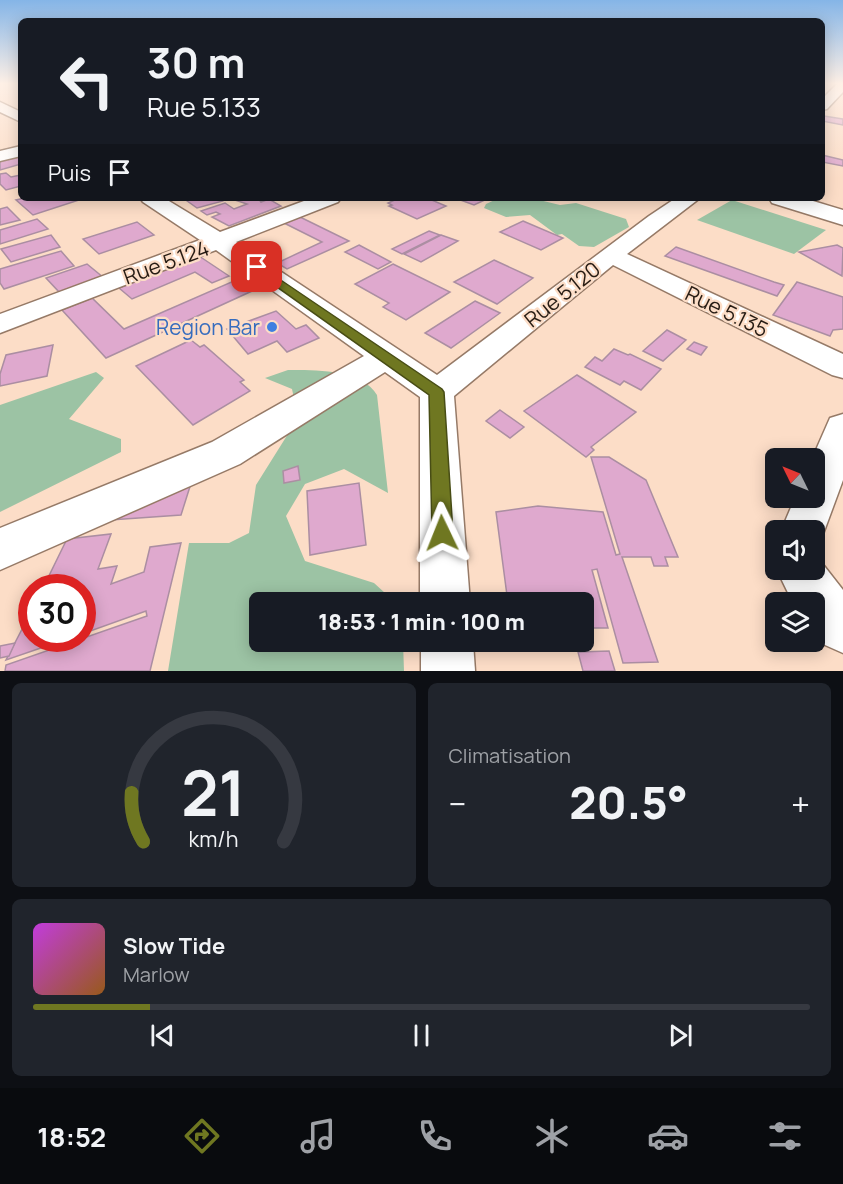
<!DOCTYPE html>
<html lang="fr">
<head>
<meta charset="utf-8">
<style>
	:root { --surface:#171b24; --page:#20242c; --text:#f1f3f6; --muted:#9ea1a6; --line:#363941; --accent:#6f7721 }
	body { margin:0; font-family:Manrope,sans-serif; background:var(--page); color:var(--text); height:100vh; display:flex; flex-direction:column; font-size:22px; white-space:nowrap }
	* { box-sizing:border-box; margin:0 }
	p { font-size:20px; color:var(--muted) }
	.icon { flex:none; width:33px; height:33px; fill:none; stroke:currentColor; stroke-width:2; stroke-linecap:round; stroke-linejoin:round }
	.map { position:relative; height:671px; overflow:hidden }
	.drawer { display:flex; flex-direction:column; gap:12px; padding:12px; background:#0d0f14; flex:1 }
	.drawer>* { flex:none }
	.hud { position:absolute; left:18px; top:18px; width:807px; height:183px; border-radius:9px; box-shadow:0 3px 15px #0003; background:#171b24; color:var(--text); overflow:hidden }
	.needle { width:39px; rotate:313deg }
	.tools { position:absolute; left:765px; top:448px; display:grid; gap:12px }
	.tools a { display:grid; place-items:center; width:60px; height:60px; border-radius:9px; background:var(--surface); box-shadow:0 3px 15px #0003; font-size:30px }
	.speed { position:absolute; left:18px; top:574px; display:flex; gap:12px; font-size:30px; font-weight:700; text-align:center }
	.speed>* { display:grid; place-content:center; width:78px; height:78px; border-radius:50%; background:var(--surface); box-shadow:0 3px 15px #0003; line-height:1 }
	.speed .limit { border:9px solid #d22; background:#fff; color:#111 }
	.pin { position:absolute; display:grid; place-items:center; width:51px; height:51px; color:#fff; margin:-26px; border-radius:12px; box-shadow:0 3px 9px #0006 }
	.me { position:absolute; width:66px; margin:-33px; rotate:358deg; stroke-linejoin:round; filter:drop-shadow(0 0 4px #0008) }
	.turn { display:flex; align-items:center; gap:21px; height:126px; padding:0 30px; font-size:27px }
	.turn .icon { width:78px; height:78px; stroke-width:2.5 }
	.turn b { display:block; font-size:42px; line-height:51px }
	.then { display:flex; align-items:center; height:57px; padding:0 30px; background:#0003; gap:12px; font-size:22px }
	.big { font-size:45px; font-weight:800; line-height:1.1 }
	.drawer .tile { flex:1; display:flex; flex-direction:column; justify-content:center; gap:9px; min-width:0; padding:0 21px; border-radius:9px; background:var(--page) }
	.drawer .dial { align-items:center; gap:0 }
	.dial svg { height:156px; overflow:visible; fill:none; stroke:var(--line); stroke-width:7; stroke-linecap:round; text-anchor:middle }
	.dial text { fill:var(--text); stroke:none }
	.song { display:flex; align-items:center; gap:18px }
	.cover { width:72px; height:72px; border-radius:9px; background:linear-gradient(135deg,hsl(290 70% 55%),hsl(30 70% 35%)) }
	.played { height:6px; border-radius:3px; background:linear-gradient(90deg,var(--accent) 15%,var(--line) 15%) }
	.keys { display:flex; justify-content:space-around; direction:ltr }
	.heat { display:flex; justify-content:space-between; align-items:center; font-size:33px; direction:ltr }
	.drawer .tiles { flex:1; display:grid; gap:12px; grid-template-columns:1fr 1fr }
	.tile:last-child { grid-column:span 2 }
	.trip { position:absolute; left:249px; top:592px; width:345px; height:60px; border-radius:9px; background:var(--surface); box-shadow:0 3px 15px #0003; font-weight:800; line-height:60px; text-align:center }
	.tabs { display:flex; height:96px; justify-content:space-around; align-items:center; background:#090b0e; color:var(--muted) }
	.tabs .icon { width:42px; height:42px }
	.tabs .on { color:var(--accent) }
	.tabs b { font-size:27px; color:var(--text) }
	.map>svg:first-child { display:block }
</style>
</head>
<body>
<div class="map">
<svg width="843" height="671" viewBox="0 0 843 671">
	<rect width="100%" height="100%" fill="#fcddc7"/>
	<g fill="#9cc3a4">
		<path d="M 499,198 L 531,198 L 560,205 L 576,203 L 626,219 L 629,227 L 594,247 L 579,246 L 562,234 L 557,235 L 530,215 L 506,217 L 484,208 L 486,204 Z"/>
		<path d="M 732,200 L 826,230 L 794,254 L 697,220 Z"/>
		<path d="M 288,370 C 314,370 362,369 377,395 L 388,493 L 344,469 L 305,484 L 286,516 L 305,561 L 374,583 L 396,603 L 260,603 L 260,642 L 403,642 L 404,671 L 168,671 L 189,543 L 229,543 L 249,533 L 256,485 L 298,418 L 292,389 L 265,378 Z"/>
		<path d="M 96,372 L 104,378 L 69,419 L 121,439 L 121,452 L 0,512 L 0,405 Z"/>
	</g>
	<g fill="#dfa9ce" stroke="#ab8ea2" stroke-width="1.5">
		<path d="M 824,116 L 843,119 L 843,125 L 822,121 Z"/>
		<path d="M 21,155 L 21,164 L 0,170 L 0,160 Z"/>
		<path d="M 822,155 L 843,160 L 843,166 L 822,162 Z"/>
		<path d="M 6,173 L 11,177 L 21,175 L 21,186 L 6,190 L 0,184 L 0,174 Z"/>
		<path d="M 25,198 L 85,198 L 33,215 L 16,200 Z"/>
		<path d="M 183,198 L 224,198 L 223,201 L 197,208 Z"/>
		<path d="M 258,198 L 261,202 L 269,199 L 281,206 L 229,226 L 212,217 L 220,214 L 216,212 L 207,215 L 201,211 L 225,203 L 234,209 L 247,204 L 232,199 Z"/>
		<path d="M 399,198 L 427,198 L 446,206 L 417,219 L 389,206 L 392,205 L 388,203 Z"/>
		<path d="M 455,198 L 489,198 L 474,205 Z"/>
		<path d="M 7,207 L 20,220 L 0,225 L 0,209 Z"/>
		<path d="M 300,217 L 349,241 L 287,269 L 277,263 L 322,242 L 284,223 Z"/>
		<path d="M 37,219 L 48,229 L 0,244 L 0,230 Z"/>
		<path d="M 523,221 L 563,238 L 541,250 L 500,232 Z"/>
		<path d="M 137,222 L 154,235 L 99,254 L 83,239 Z"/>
		<path d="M 429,231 L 440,235 L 402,254 L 392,249 Z"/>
		<path d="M 51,235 L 60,247 L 11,262 L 1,249 Z"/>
		<path d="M 441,235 L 458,241 L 421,262 L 404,254 Z"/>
		<path d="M 359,245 L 391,262 L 378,269 L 345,252 Z"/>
		<path d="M 837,245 L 843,248 L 842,276 L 799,252 Z"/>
		<path d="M 676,247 L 774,282 L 784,285 L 777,296 L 665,256 Z"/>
		<path d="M 61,251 L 74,266 L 4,289 L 0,283 L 0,269 Z"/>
		<path d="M 199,256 L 229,276 L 212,283 L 195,272 L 132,299 L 119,288 Z"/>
		<path d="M 494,260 L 533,278 L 497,304 L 454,282 Z"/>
		<path d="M 87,264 L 104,278 L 61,294 L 46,278 Z"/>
		<path d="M 393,264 L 450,292 L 406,320 L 383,307 L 389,303 L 355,284 Z"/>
		<path d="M 236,280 L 252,291 L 106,358 L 62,310 L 92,298 L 124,329 Z"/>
		<path d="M 797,282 L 843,297 L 843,329 L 833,330 L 830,336 L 773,315 Z"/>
		<path d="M 475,301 L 500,313 L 451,348 L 425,333 Z"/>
		<path d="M 276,311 L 296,329 L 306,325 L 319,338 L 287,352 L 277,341 L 248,354 L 227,329 Z"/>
		<path d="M 667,330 L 686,340 L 663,361 L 643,351 Z"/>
		<path d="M 191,340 L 200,347 L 204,345 L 244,380 L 240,382 L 250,391 L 193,425 L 136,366 Z"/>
		<path d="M 694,342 L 707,347 L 701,355 L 687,349 Z"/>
		<path d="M 53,345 L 47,376 L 0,386 L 0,374 L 6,355 Z"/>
		<path d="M 614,349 L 628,355 L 630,354 L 661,369 L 641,390 L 624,381 L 620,385 L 585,367 L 595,357 L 602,361 Z"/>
		<path d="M 577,375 L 636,412 L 591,447 L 594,450 L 586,457 L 524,411 Z"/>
		<path d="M 500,410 L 524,427 L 510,438 L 486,421 Z"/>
		<path d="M 591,457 L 609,457 L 646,480 L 678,557 L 665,557 L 668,566 L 654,566 L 651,557 L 622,557 L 658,662 L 623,663 L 597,569 L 592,570 L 608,628 L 584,628 L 584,603 L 508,603 L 496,512 L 538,506 L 603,512 L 616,555 L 620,554 Z"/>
		<path d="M 298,466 L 300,480 L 284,483 L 283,471 Z"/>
		<path d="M 193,477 L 181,515 L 110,520 Z"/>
		<path d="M 359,483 L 366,545 L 310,555 L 307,491 Z"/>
		<path d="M 111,534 L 98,569 L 117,566 L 111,584 L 144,572 L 150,547 L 181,543 L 150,671 L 5,671 L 6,665 L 147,616 L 146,611 L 82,634 L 82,588 L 43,588 L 67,539 Z"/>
		<path d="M 32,610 L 32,639 L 67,639 L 6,660 Z"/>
		<path d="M 15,643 L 9,656 L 0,658 L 0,646 Z"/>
		<path d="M 609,651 L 615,671 L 583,671 L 578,652 Z"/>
	</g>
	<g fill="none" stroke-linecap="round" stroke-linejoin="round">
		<defs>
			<g id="minor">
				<path d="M 837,84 L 843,84 L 843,92 L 827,109 L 822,110 L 822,99 Z"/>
				<path d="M 0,102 L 21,112 L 21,122 L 0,112 Z"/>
				<path d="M 21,146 L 21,156 L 0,161 L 0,151 Z"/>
				<path d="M 140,198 L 164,198 L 220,232 L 312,198 L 341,198 L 338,202 L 236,242 L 437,375 L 649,216 L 676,198 L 700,198 L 627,254 L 843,354 L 843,378 L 832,375 L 613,265 L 454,396 L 470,603 L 420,603 L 420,397 L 385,372 L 240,464 L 0,570 L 0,528 L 212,442 L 364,356 L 216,250 L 0,333 L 0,314 L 200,240 L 143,202 Z"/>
				<path d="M 843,414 L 843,480 L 819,545 L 814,547 L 814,531 L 781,531 L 795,498 L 814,498 L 814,459 L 812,459 L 830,418 Z"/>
				<path d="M 814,553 L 843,590 L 843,653 L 825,645 L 814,633 L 814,603 L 793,603 L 777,570 L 814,570 Z"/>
				<path d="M 421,642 L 473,642 L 475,671 L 421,671 Z"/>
			</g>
			<path id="tertiary" d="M 769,198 L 803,198 L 843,210 L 843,225 L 772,203 Z"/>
		</defs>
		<use href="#minor" stroke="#967a67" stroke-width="3"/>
		<use href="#tertiary" stroke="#967a67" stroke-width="3"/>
		<use href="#minor" fill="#fff" fill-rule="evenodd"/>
		<use href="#tertiary" fill="#fff" fill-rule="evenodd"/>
	</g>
	<linearGradient id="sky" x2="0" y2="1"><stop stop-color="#85b5e7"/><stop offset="0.47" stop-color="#fef0e6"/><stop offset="1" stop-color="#fef0e6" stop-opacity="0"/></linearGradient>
	<rect width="843" height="178" fill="url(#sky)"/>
	<path fill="#6f7721" stroke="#484d15" stroke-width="1.5" d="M 257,264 L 442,389 L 444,392 L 453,533 L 450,539 L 442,542 L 435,539 L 432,533 L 429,395 L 253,270 L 251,267 Z"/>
	<circle fill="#3f7fe0" stroke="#fcddc7" stroke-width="2" cx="272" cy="327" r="6"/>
	<g text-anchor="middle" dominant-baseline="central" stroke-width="4.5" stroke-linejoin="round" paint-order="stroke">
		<g font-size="21" fill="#271c14" stroke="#fcddc7">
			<text transform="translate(166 262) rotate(-20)">Rue 5.124</text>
			<text transform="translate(562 294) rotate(-39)">Rue 5.120</text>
			<text transform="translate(727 311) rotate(26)">Rue 5.135</text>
		</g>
		<g font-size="21" fill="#366cbe" stroke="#fcddc7" text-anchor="end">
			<text x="260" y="327">Region Bar</text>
		</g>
	</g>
</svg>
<div class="tools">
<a><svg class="needle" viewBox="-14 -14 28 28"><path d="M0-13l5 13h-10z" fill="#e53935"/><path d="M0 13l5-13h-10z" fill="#9ea1a6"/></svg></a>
<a><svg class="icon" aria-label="sound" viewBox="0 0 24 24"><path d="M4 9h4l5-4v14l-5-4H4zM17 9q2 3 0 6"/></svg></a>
<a><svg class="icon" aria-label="layers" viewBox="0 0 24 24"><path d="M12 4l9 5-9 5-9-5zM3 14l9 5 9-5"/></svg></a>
</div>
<div class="speed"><div class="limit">30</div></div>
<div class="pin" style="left:257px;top:267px;background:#d93025"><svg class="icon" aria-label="arrive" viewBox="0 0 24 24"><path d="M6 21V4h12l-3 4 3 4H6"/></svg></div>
<svg class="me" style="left:442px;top:533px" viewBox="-20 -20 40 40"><path d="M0-17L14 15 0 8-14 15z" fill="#6f7721" stroke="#fff" stroke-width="4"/></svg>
<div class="trip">18:53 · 1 min · 100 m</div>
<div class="hud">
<div class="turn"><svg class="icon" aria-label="left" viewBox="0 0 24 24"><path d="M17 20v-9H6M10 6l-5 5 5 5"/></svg><div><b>30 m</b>Rue 5.133</div></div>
<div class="then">Puis<svg class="icon" aria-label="arrive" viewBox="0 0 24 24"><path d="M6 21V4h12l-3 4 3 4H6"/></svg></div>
</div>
</div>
<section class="drawer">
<div class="tiles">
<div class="tile dial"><svg viewBox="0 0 100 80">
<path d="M14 69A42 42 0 1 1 86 69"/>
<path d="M14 69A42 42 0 0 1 8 44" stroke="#6f7721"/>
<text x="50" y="56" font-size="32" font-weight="700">21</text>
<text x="50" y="72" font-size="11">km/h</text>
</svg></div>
<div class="tile"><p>Climatisation</p>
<div class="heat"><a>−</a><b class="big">20.5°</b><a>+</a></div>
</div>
<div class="tile">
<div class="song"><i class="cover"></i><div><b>Slow Tide</b><p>Marlow</p></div></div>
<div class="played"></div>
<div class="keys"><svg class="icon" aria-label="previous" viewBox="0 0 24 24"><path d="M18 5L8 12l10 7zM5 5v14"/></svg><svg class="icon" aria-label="pause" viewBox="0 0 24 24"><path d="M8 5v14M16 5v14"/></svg><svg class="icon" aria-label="next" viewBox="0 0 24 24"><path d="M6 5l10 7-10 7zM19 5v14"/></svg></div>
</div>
</div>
</section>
<nav class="tabs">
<b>18:52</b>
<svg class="icon on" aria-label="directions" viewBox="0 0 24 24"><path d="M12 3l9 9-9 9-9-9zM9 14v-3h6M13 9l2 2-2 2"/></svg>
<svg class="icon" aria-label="music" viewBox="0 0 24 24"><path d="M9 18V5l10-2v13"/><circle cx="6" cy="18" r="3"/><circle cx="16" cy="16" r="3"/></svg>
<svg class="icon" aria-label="phone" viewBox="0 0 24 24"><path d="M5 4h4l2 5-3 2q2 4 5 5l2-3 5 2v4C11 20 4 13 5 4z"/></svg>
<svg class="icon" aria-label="climate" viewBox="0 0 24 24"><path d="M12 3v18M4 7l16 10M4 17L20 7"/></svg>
<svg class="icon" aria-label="car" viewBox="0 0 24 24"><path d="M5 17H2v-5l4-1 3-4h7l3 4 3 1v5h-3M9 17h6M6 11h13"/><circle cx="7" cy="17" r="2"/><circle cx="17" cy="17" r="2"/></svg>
<svg class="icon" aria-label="filters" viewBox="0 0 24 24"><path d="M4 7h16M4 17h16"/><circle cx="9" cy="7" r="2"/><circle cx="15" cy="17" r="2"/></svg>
</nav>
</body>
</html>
